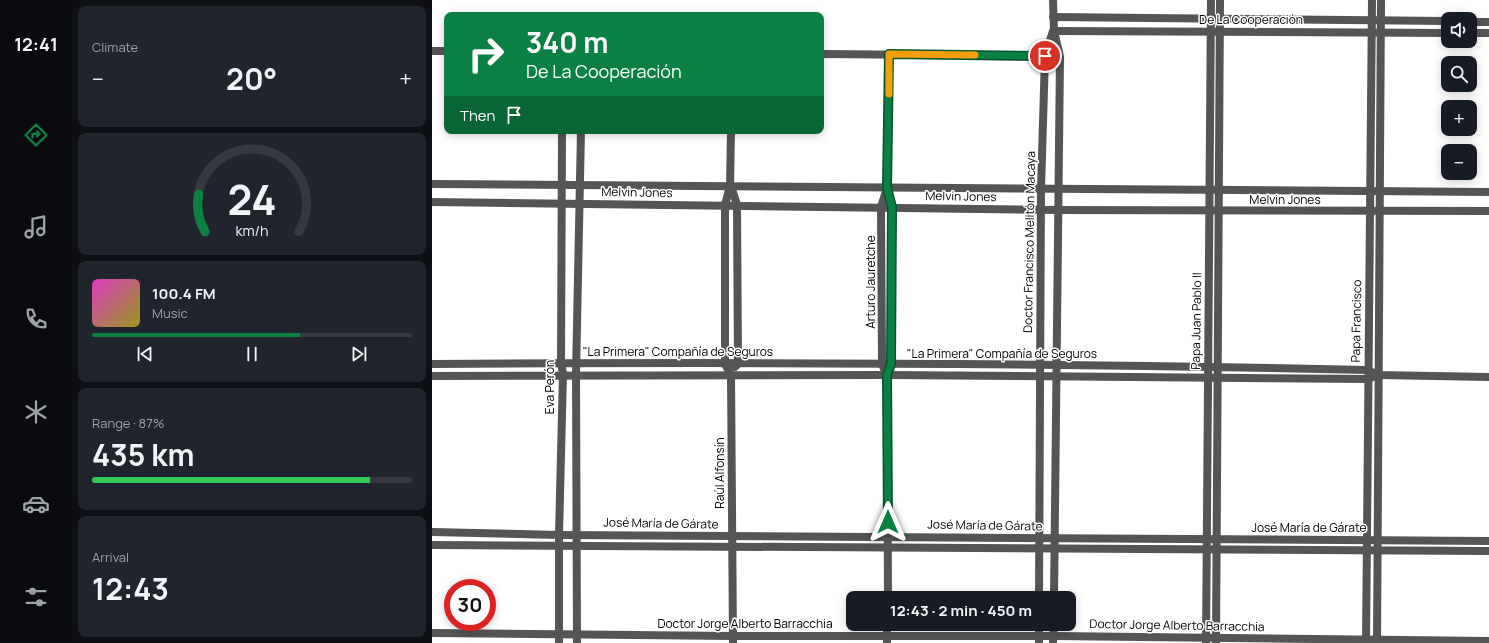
<!DOCTYPE html>
<html lang="en">
<head>
<meta charset="utf-8">
<style>
	:root { --surface:#171b24; --page:#20242c; --text:#f1f3f6; --muted:#9ea1a6; --line:#363941; --accent:#0b8043 }
	body { margin:0; font-family:Manrope,sans-serif; background:var(--page); color:var(--text); height:100vh; display:flex; flex-direction:column; font-size:15px; white-space:nowrap }
	* { box-sizing:border-box; margin:0 }
	p { font-size:13px; color:var(--muted) }
	.icon { flex:none; width:22px; height:22px; fill:none; stroke:currentColor; stroke-width:2; stroke-linecap:round; stroke-linejoin:round }
	.map { position:relative; flex:1; overflow:hidden }
	.panel { display:flex; flex-direction:column; gap:6px; padding:6px; background:#0d0f14; width:360px }
	.panel>* { flex:none }
	.top-card { position:absolute; left:12px; top:12px; width:380px; height:122px; border-radius:8px; box-shadow:0 2px 10px #0003; background:#0b8043; color:#fff; overflow:hidden }
	.fabs { position:absolute; left:1009px; top:12px; display:grid; gap:8px }
	.fabs a { display:grid; place-items:center; width:36px; height:36px; border-radius:8px; background:var(--surface); box-shadow:0 2px 10px #0003; font-size:20px }
	.speed { position:absolute; left:12px; top:579px; display:flex; gap:8px; font-size:20px; font-weight:700; text-align:center }
	.speed>* { display:grid; place-content:center; width:52px; height:52px; border-radius:50%; background:var(--surface); box-shadow:0 2px 10px #0003; line-height:1 }
	.speed .limit { border:6px solid #d22; background:#fff; color:#111 }
	.pin { position:absolute; display:grid; place-items:center; width:34px; height:34px; color:#fff; margin:-17px; border:2px solid #fff; border-radius:50%; box-shadow:0 1px 4px #0007 }
	.me { position:absolute; width:44px; margin:-22px; rotate:0deg; stroke-linejoin:round; filter:drop-shadow(0 0 3px #0008) }
	.turn { display:flex; align-items:center; gap:14px; height:84px; padding:0 16px; font-size:18px }
	.turn .icon { width:52px; height:52px; stroke-width:2.5 }
	.turn b { display:block; font-size:28px; line-height:34px }
	.then { display:flex; align-items:center; height:38px; padding:0 16px; background:#0003; gap:8px; font-size:15px }
	.big { font-size:30px; font-weight:700; line-height:1.1 }
	.panel .widget { flex:1; display:flex; flex-direction:column; justify-content:center; gap:6px; min-width:0; padding:0 14px; border-radius:8px; background:var(--page) }
	.panel .dial { align-items:center; gap:0 }
	.dial svg { height:104px; overflow:visible; fill:none; stroke:var(--line); stroke-width:7; stroke-linecap:round; text-anchor:middle }
	.dial text { fill:var(--text); stroke:none }
	.song { display:flex; align-items:center; gap:12px }
	.cover { width:48px; height:48px; border-radius:6px; background:linear-gradient(135deg,hsl(310 70% 55%),hsl(60 70% 35%)) }
	.played { height:4px; border-radius:2px; background:linear-gradient(90deg,var(--accent) 65%,var(--line) 65%) }
	.keys { display:flex; justify-content:space-around; direction:ltr }
	.heat { display:flex; justify-content:space-between; align-items:center; font-size:22px; direction:ltr }
	.charge { height:6px; border-radius:3px; background:linear-gradient(90deg,#34c759 87%,var(--line) 0) }
	.trip { position:absolute; left:414px; top:591px; width:230px; height:40px; border-radius:8px; background:var(--surface); box-shadow:0 2px 10px #0003; font-weight:700; line-height:40px; text-align:center }
	main { display:flex; flex:1; min-height:0 }
	.dock { display:flex; flex-direction:column; width:72px; justify-content:space-around; align-items:center; background:#090b0e; color:var(--muted) }
	.dock .icon { width:28px; height:28px }
	.dock .selected { color:var(--accent) }
	.dock b { font-size:18px; color:var(--text) }
	.map>svg:first-child { display:block }
</style>
</head>
<body>
<main>
<nav class="dock">
<b>12:41</b>
<svg class="icon selected" aria-label="directions" viewBox="0 0 24 24"><path d="M12 3l9 9-9 9-9-9zM9 14v-3h6M13 9l2 2-2 2"/></svg>
<svg class="icon" aria-label="music" viewBox="0 0 24 24"><path d="M9 18V5l10-2v13"/><circle cx="6" cy="18" r="3"/><circle cx="16" cy="16" r="3"/></svg>
<svg class="icon" aria-label="phone" viewBox="0 0 24 24"><path d="M5 4h4l2 5-3 2q2 4 5 5l2-3 5 2v4C11 20 4 13 5 4z"/></svg>
<svg class="icon" aria-label="climate" viewBox="0 0 24 24"><path d="M12 3v18M4 7l16 10M4 17L20 7"/></svg>
<svg class="icon" aria-label="car" viewBox="0 0 24 24"><path d="M5 17H2v-5l4-1 3-4h7l3 4 3 1v5h-3M9 17h6M6 11h13"/><circle cx="7" cy="17" r="2"/><circle cx="17" cy="17" r="2"/></svg>
<svg class="icon" aria-label="filters" viewBox="0 0 24 24"><path d="M4 7h16M4 17h16"/><circle cx="9" cy="7" r="2"/><circle cx="15" cy="17" r="2"/></svg>
</nav>
<section class="panel">
<div class="widget"><p>Climate</p>
<div class="heat"><a>−</a><b class="big">20°</b><a>+</a></div>
</div>
<div class="widget dial"><svg viewBox="0 0 100 80">
<path d="M14 69A42 42 0 1 1 86 69"/>
<path d="M14 69A42 42 0 0 1 9 40" stroke="#0b8043"/>
<text x="50" y="56" font-size="32" font-weight="700">24</text>
<text x="50" y="72" font-size="11">km/h</text>
</svg></div>
<div class="widget">
<div class="song"><i class="cover"></i><div><b>100.4 FM</b><p>Music</p></div></div>
<div class="played"></div>
<div class="keys"><svg class="icon" aria-label="previous" viewBox="0 0 24 24"><path d="M18 5L8 12l10 7zM5 5v14"/></svg><svg class="icon" aria-label="pause" viewBox="0 0 24 24"><path d="M8 5v14M16 5v14"/></svg><svg class="icon" aria-label="next" viewBox="0 0 24 24"><path d="M6 5l10 7-10 7zM19 5v14"/></svg></div>
</div>
<div class="widget"><p>Range · 87%</p><b class="big">435 km</b><div class="charge"></div></div>
<div class="widget"><p>Arrival</p><b class="big">12:43</b></div>
</section>
<div class="map">
<svg width="1057" height="643" viewBox="0 0 1057 643">
	<rect width="100%" height="100%" fill="#fff"/>
	<g fill="none" stroke-linecap="round" stroke-linejoin="round">
		<g stroke="#555" stroke-width="8">
			<path d="M 621,0 L 622,31 L 628,57 L 622,598"/>
			<path d="M 621,17 L 1016,21"/>
			<path d="M 1038,22 L 1057,22"/>
			<path d="M 622,31 L 1016,33"/>
			<path d="M 1038,33 L 1057,33"/>
			<path d="M 0,51 L 15,51"/>
			<path d="M 389,54 L 613,56"/>
			<path d="M 299,131 L 298,186 L 293,205 L 293,364 L 299,375 L 301,643"/>
			<path d="M 0,184 L 1057,192"/>
			<path d="M 299,186 L 305,205 L 306,364 L 303,367"/>
			<path d="M 455,188 L 460,207 L 459,364 L 455,375 L 456,598"/>
			<path d="M 0,202 L 627,210 L 1057,211"/>
			<path d="M 0,364 C 312,362 624,363 935,370 L 946,375 L 1057,377"/>
			<path d="M 452,369 L 450,364 L 449,207 L 455,188 L 457,54"/>
			<path d="M 0,376 L 455,375 L 936,379 L 946,375"/>
			<path d="M 0,532 L 127,535 L 1057,541"/>
			<path d="M 0,545 L 1057,551"/>
			<path d="M 607,598 L 609,189 L 613,56 L 621,31"/>
			<path d="M 607,624 L 607,643"/>
			<path d="M 0,633 L 301,636 L 622,636 L 1057,641"/>
			<path d="M 127,643 L 127,535 L 131,374 L 129,363 L 130,131"/>
			<path d="M 145,643 L 144,374 L 149,131"/>
			<path d="M 455,643 L 455,624"/>
			<path d="M 621,643 L 622,624"/>
			<path d="M 774,643 L 779,0"/>
			<path d="M 784,643 L 788,0"/>
			<path d="M 934,643 L 940,0"/>
			<path d="M 945,643 L 949,0"/>
		</g>
	</g>
	<g fill="none" stroke-linecap="round" stroke-linejoin="round">
		<defs>
			<path id="route" d="M 456,522 L 455,375 L 459,364 L 460,207 L 455,188 L 457,54 L 613,56"/>
		</defs>
		<use href="#route" stroke="#07532c" stroke-width="10"/>
		<use href="#route" stroke="#0b8043" stroke-width="7"/>
		<path stroke="#f59e0b" stroke-width="7" d="M 457,94 L 457,54 L 543,55"/>
	</g>
	<g text-anchor="middle" dominant-baseline="central" stroke-width="3" stroke-linejoin="round" paint-order="stroke">
		<g font-size="12" fill="#000" stroke="#fff">
			<text x="819" y="19">De La Cooperación</text>
			<text transform="translate(205 192) rotate(1)">Melvin Jones</text>
			<text transform="translate(529 196) rotate(1)">Melvin Jones</text>
			<text x="853" y="199">Melvin Jones</text>
			<text transform="translate(597 242) rotate(-89)">Doctor Francisco Melitón Macaya</text>
			<text transform="translate(438 282) rotate(-90)">Arturo Jauretche</text>
			<text transform="translate(764 321) rotate(-89)">Papa Juan Pablo II</text>
			<text transform="translate(924 321) rotate(-89)">Papa Francisco</text>
			<text x="246" y="351">"La Primera" Compañía de Seguros</text>
			<text x="570" y="353">"La Primera" Compañía de Seguros</text>
			<text transform="translate(117 387) rotate(-90)">Eva Perón</text>
			<text transform="translate(287 473) rotate(-90)">Raúl Alfonsín</text>
			<text transform="translate(229 523) rotate(1)">José María de Gárate</text>
			<text transform="translate(553 525) rotate(1)">José María de Gárate</text>
			<text x="877" y="527">José María de Gárate</text>
			<text x="313" y="623">Doctor Jorge Alberto Barracchia</text>
			<text transform="translate(745 625) rotate(1)">Doctor Jorge Alberto Barracchia</text>
		</g>
	</g>
</svg>
<div class="fabs">
<a><svg class="icon" aria-label="sound" viewBox="0 0 24 24"><path d="M4 9h4l5-4v14l-5-4H4zM17 9q2 3 0 6"/></svg></a>
<a><svg class="icon" aria-label="search" viewBox="0 0 24 24"><circle cx="10" cy="10" r="6"/><path d="M15 15l6 6"/></svg></a>
<a>+</a>
<a>−</a>
</div>
<div class="speed"><div class="limit">30</div></div>
<div class="pin" style="left:613px;top:56px;background:#d93025"><svg class="icon" aria-label="arrive" viewBox="0 0 24 24"><path d="M6 21V4h12l-3 4 3 4H6"/></svg></div>
<svg class="me" style="left:456px;top:522px" viewBox="-20 -20 40 40"><path d="M0-17L14 15 0 8-14 15z" fill="#0b8043" stroke="#fff" stroke-width="4"/></svg>
<div class="trip">12:43 · 2 min · 450 m</div>
<div class="top-card">
<div class="turn"><svg class="icon" aria-label="right" viewBox="0 0 24 24"><path d="M7 20v-9h11M14 6l5 5-5 5"/></svg><div><b>340 m</b>De La Cooperación</div></div>
<div class="then">Then<svg class="icon" aria-label="arrive" viewBox="0 0 24 24"><path d="M6 21V4h12l-3 4 3 4H6"/></svg></div>
</div>
</div>
</main>
</body>
</html>
